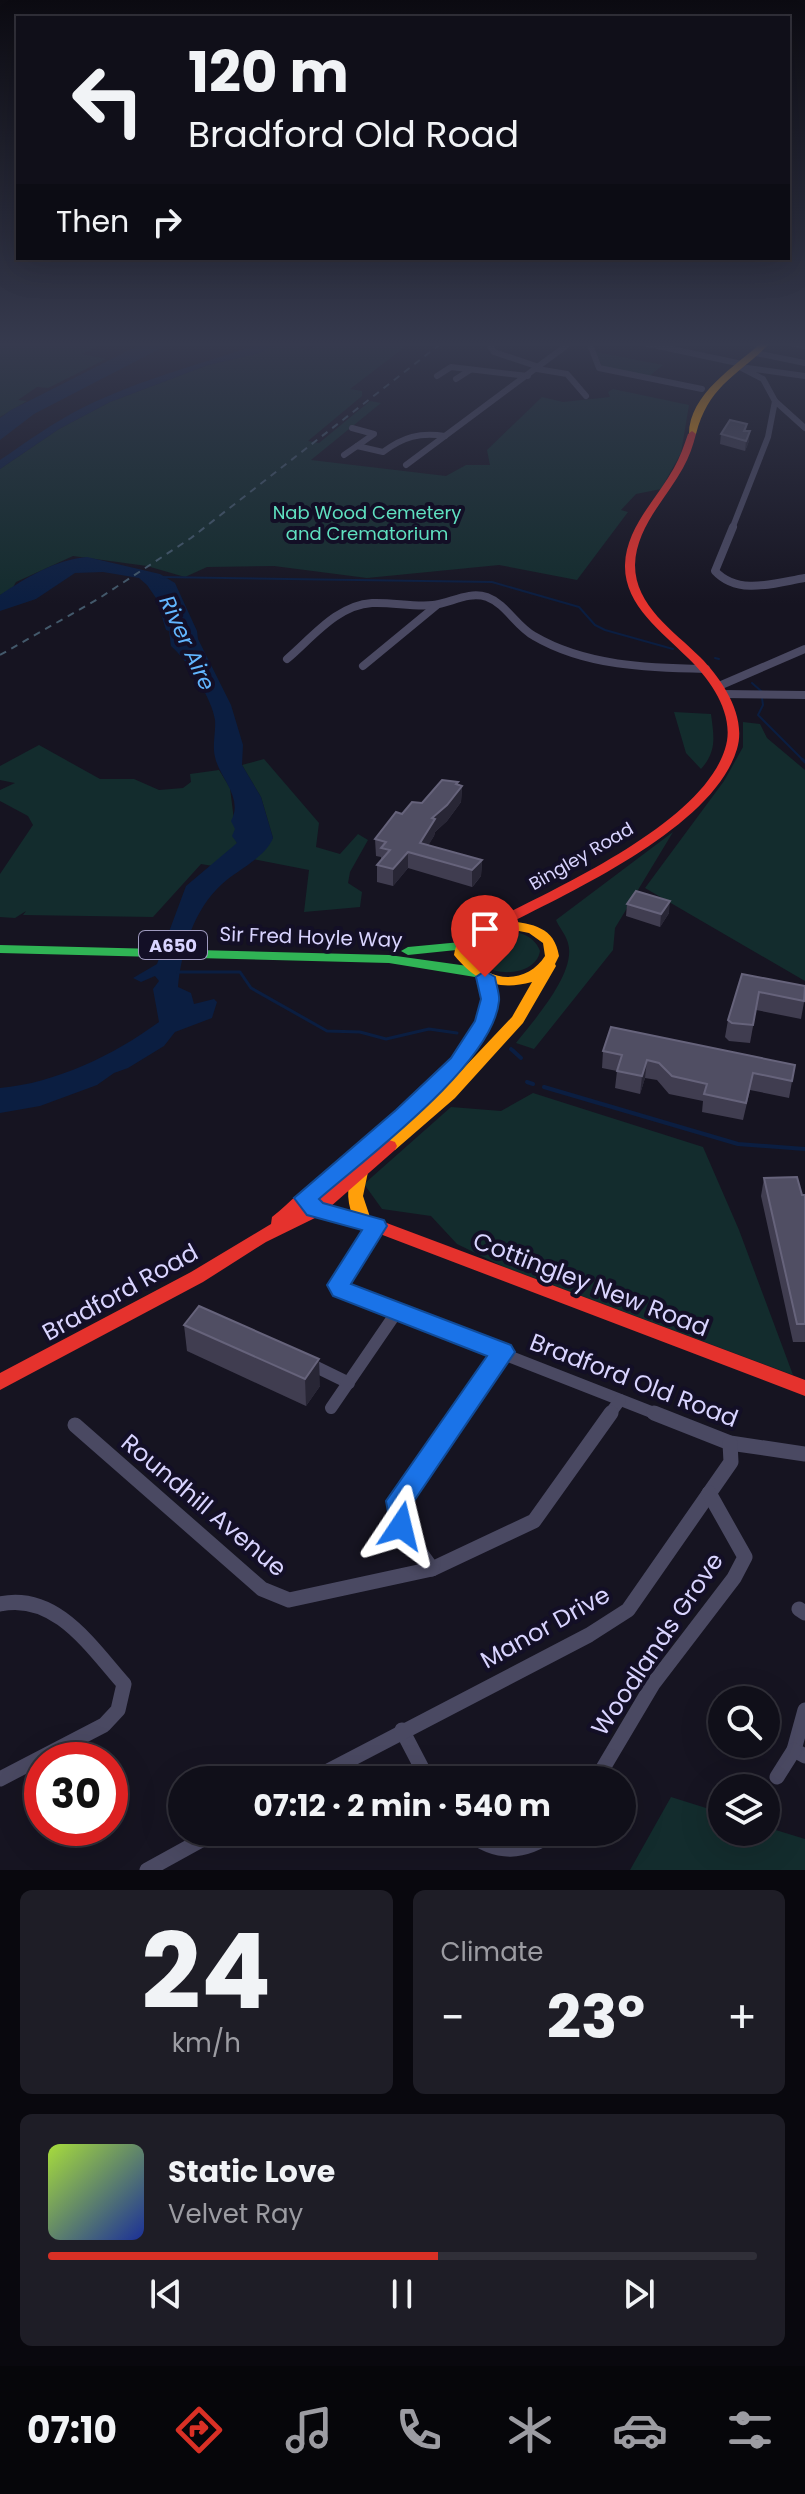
<!DOCTYPE html>
<html lang="en">
<head>
<meta charset="utf-8">
<style>
	:root { --surface:#100f19; --page:#1e1d26; --text:#f1f3f6; --muted:#9c9ca2; --line:#302f38; --accent:#d93025 }
	body { margin:0; font-family:Poppins,sans-serif; background:var(--page); color:var(--text); height:100vh; display:flex; flex-direction:column; font-size:30px; white-space:nowrap }
	* { box-sizing:border-box; margin:0 }
	p { font-size:26px; color:var(--muted) }
	.icon { flex:none; width:44px; height:44px; fill:none; stroke:currentColor; stroke-width:2; stroke-linecap:round; stroke-linejoin:round }
	.map { position:relative; height:1870px; overflow:hidden }
	.details { display:flex; flex-direction:column; gap:20px; padding:20px; background:#09080e; flex:1 }
	.details>* { flex:none }
	.banner { position:absolute; left:16px; top:16px; width:774px; height:244px; border-radius:0px; box-shadow:0 8px 32px #0002,0 0 0 2px var(--line); background:#100f19; color:var(--text); overflow:hidden }
	.fabs { position:absolute; left:708px; top:1686px; display:grid; gap:16px }
	.fabs a { display:grid; place-items:center; width:72px; height:72px; border-radius:50%; background:var(--surface); box-shadow:0 8px 32px #0002,0 0 0 2px var(--line); font-size:40px }
	.speed { position:absolute; left:24px; top:1742px; display:flex; gap:16px; font-size:40px; font-weight:700; text-align:center }
	.speed>* { display:grid; place-content:center; width:104px; height:104px; border-radius:50%; background:var(--surface); box-shadow:0 8px 32px #0002,0 0 0 2px var(--line); line-height:1 }
	.speed .limit { border:12px solid #d22; background:#fff; color:#111 }
	.pin { position:absolute; display:grid; place-items:center; width:68px; height:68px; color:#fff; margin:-82px -34px; border-radius:50% 50% 50% 0; rotate:-45deg; box-shadow:0 0 8px #0007 }
	.pin .icon { rotate:45deg }
	.me { position:absolute; width:88px; margin:-44px; rotate:10deg; stroke-linejoin:round; filter:drop-shadow(0 0 6px #0008) }
	.turn { display:flex; align-items:center; gap:28px; height:168px; padding:0 40px; font-size:36px }
	.turn .icon { width:104px; height:104px; stroke-width:2.5 }
	.turn b { display:block; font-size:56px; line-height:68px }
	.then { display:flex; align-items:center; height:76px; padding:0 40px; background:#0003; gap:16px; font-size:30px }
	.big { font-size:60px; font-weight:700; line-height:1.1 }
	.details .card { flex:1; display:flex; flex-direction:column; justify-content:center; gap:12px; min-width:0; padding:0 28px; border-radius:12px; background:var(--page) }
	.details .dial { align-items:center; gap:0 }
	.dial b { font-size:104px; line-height:1 }
	.song { display:flex; align-items:center; gap:24px }
	.cover { width:96px; height:96px; border-radius:12px; background:linear-gradient(135deg,hsl(80 70% 55%),hsl(230 70% 35%)) }
	.played { height:8px; border-radius:4px; background:linear-gradient(90deg,var(--accent) 55%,var(--line) 55%) }
	.keys { display:flex; justify-content:space-around; direction:ltr }
	.heat { display:flex; justify-content:space-between; align-items:center; font-size:44px; direction:ltr }
	.details .tiles { flex:1; display:grid; gap:20px; grid-template-columns:1fr 1fr }
	.card:last-child { grid-column:span 2 }
	.trip { position:absolute; left:168px; top:1766px; width:468px; height:80px; border-radius:40px; background:var(--surface); box-shadow:0 8px 32px #0002,0 0 0 2px var(--line); font-weight:700; line-height:80px; text-align:center }
	.dock { display:flex; height:128px; justify-content:space-around; align-items:center; background:#06060a; color:var(--muted) }
	.dock .icon { width:56px; height:56px }
	.dock .active { color:var(--accent) }
	.dock b { font-size:36px; color:var(--text) }
	.map>svg:first-child { display:block }
</style>
</head>
<body>
<div class="map">
<svg width="805" height="1870" viewBox="0 0 805 1870">
	<rect width="100%" height="100%" fill="#161421"/>
	<g fill="#132c2d">
		<path d="M 0,342 L 107,342 L 82,354 L 106,359 L 48,388 L 37,387 L 18,400 L 27,401 L 0,417 Z"/>
		<path d="M 281,342 L 305,342 L 300,348 L 308,350 L 324,342 L 396,342 L 405,347 L 350,389 L 362,391 L 362,396 L 308,441 L 319,443 L 370,401 L 381,403 L 311,460 L 446,476 L 466,465 L 490,465 L 487,450 L 542,397 L 563,402 L 610,397 L 608,392 L 613,389 L 689,405 L 681,453 L 661,489 L 636,494 L 621,510 L 628,512 L 577,580 L 499,565 L 367,578 L 274,566 L 207,567 L 185,577 L 147,566 L 73,556 L 16,582 L 12,589 L 0,595 L 0,469 L 59,429 L 110,402 L 208,365 L 260,353 Z"/>
		<path d="M 596,352 L 663,365 L 648,377 L 602,367 Z"/>
		<path d="M 674,712 L 711,714 C 714,737 717,751 701,769 L 686,753 Z"/>
		<path d="M 743,722 L 760,724 L 767,738 L 805,770 L 805,981 L 645,888 L 724,781 L 743,747 Z"/>
		<path d="M 39,745 L 100,779 L 134,779 L 159,790 L 183,788 L 191,782 L 190,774 L 219,770 L 230,788 L 237,844 L 213,866 L 201,864 L 153,917 L 23,915 L 26,911 L 15,918 L 0,917 L 0,874 L 33,825 L 28,816 L 0,801 L 0,790 L 15,783 L 0,780 L 0,766 Z"/>
		<path d="M 264,759 L 319,823 L 316,847 L 340,854 L 358,834 L 368,840 L 350,872 L 348,883 L 362,892 L 360,907 L 304,912 L 309,870 L 253,859 L 273,838 L 261,797 L 242,765 Z"/>
		<path d="M 673,832 L 615,928 L 613,950 L 534,1049 L 516,1043 C 533,1021 577,973 568,943 C 566,935 559,927 556,920 Z"/>
		<path d="M 498,931 C 515,931 533,933 540,951 C 535,982 469,978 474,945 L 479,938 Z"/>
		<path d="M 533,1093 L 703,1147 L 739,1230 L 793,1375 L 504,1267 L 457,1244 L 431,1216 L 382,1209 L 364,1184 L 451,1107 L 501,1111 Z"/>
		<path d="M 671,1797 L 722,1813 L 722,1832 L 766,1832 L 766,1827 L 805,1839 L 805,1870 L 630,1870 Z"/>
	</g>
	<g fill="#0b1e41">
		<path d="M 145,342 L 173,342 L 34,414 L 0,440 L 0,418 L 11,410 Z"/>
		<path d="M 266,342 L 281,342 L 260,353 L 208,365 L 110,402 L 59,429 L 0,469 L 0,460 C 28,441 54,422 84,407 C 142,378 205,363 266,342 Z"/>
		<path d="M 87,557 L 160,574 L 175,583 L 197,631 L 198,639 L 231,705 L 243,745 L 242,765 L 261,797 L 273,838 C 265,858 237,870 222,884 C 194,909 181,952 178,987 L 191,993 L 194,1004 L 214,999 L 217,1002 L 212,1018 L 175,1032 L 164,1046 L 128,1068 L 114,1073 L 97,1085 L 40,1106 L 0,1113 L 0,1088 C 56,1083 114,1055 159,1022 L 153,989 L 159,981 L 155,976 L 141,982 L 133,978 L 157,964 L 186,886 L 237,843 L 232,836 L 235,829 L 231,821 C 244,798 219,777 215,757 C 212,745 216,732 215,720 C 212,698 187,660 171,646 L 169,631 L 166,630 L 156,598 L 147,585 L 139,578 L 103,572 L 75,573 L 36,599 L 0,611 L 0,595 C 26,578 54,560 87,557 Z"/>
	</g>
	<g fill="none" stroke-linecap="round" stroke-linejoin="round">
		<g stroke="#0b1e41" stroke-width="2">
			<path d="M 160,577 L 492,582 L 579,607 L 595,625 L 605,630 L 673,649"/>
			<path d="M 715,658 L 719,659"/>
			<path d="M 752,683 L 761,691"/>
			<path d="M 762,698 L 763,705 L 758,715 L 804,761"/>
		</g>
		<g stroke="#0b1e41" stroke-width="3">
			<path d="M 802,759 L 805,762"/>
			<path d="M 178,972 L 240,972 L 251,988 L 327,1031 L 360,1032 L 386,1039 L 429,1029 L 457,1033"/>
			<path d="M 511,1049 L 514,1051"/>
		</g>
		<g stroke="#0b1e41" stroke-width="4">
			<path d="M 511,1049 L 521,1058"/>
			<path d="M 527,1082 L 533,1084"/>
			<path d="M 544,1087 L 738,1144 L 805,1149"/>
		</g>
		<g stroke="#4a4962" stroke-width="6">
			<path d="M 487,342 L 494,352 L 539,367"/>
			<path d="M 589,342 L 599,368 L 702,389"/>
			<path d="M 639,342 L 742,364"/>
			<path d="M 750,342 L 758,344"/>
			<path d="M 786,342 L 805,346"/>
			<path d="M 756,353 L 805,363"/>
			<path d="M 738,366 L 763,379 L 775,401 L 805,428"/>
			<path d="M 747,368 L 805,376"/>
			<path d="M 537,369 L 567,374 L 586,396"/>
			<path d="M 437,376 L 451,367 L 528,376"/>
			<path d="M 456,379 L 470,370"/>
			<path d="M 352,428 L 374,434 L 357,446"/>
			<path d="M 344,455 L 357,446 L 383,452 C 403,437 420,432 445,436"/>
			<path d="M 406,465 L 571,342"/>
			<path d="M 732,529 L 768,437 L 775,401"/>
		</g>
		<g stroke="#4a4962" stroke-width="8">
			<path d="M 733,527 L 715,571 C 738,596 775,583 805,578"/>
			<path d="M 287,659 C 312,638 337,605 372,603 C 392,602 413,607 433,605 C 451,603 468,591 487,597 C 506,604 516,626 534,636 C 585,666 648,668 706,669"/>
			<path d="M 363,666 L 437,605"/>
			<path d="M 719,686 L 805,649"/>
			<path d="M 722,694 L 805,695"/>
		</g>
		<g stroke="#4a4962" stroke-width="12">
			<path d="M 376,1226 L 339,1285 L 345,1292 L 659,1415"/>
			<path d="M 310,1364 L 349,1383"/>
			<path d="M 331,1408 L 396,1313"/>
			<path d="M 459,1415 L 503,1352"/>
			<path d="M 609,1415 L 620,1400"/>
		</g>
		<g stroke="#4a4962" stroke-width="15">
			<path d="M 654,1413 L 730,1443 L 805,1454"/>
			<path d="M 75,1425 L 262,1589 L 289,1600 L 432,1569 L 534,1521 L 611,1413"/>
			<path d="M 432,1569 L 401,1526 L 399,1501 L 460,1413"/>
			<path d="M 0,1604 C 56,1592 91,1647 124,1684 L 118,1710 L 104,1725 L 0,1779"/>
			<path d="M 799,1609 L 805,1613"/>
			<path d="M 805,1710 L 794,1750 L 805,1756"/>
			<path d="M 402,1730 L 428,1780"/>
			<path d="M 777,1777 L 794,1750"/>
			<path d="M 311,1780 L 589,1635 L 628,1610 L 731,1462 L 730,1443"/>
			<path d="M 596,1780 L 653,1684 L 734,1578 L 745,1557 L 709,1493"/>
			<path d="M 467,1832 C 497,1856 524,1854 555,1832"/>
			<path d="M 147,1870 L 216,1832"/>
		</g>
		<g fill="#30b455" fill-rule="evenodd">
			<path d="M 461,942 L 466,943 L 468,946 L 466,949 L 408,955 L 401,951 L 408,947 Z"/>
			<path d="M 0,945 L 389,955 L 475,967 L 482,972 L 475,977 L 389,963 L 0,953 Z"/>
		</g>
		<g fill="#ff9f0a" fill-rule="evenodd">
			<path d="M 762,342 L 771,342 C 738,376 709,384 696,434 L 689,436 C 688,394 735,367 762,342 Z"/>
			<path d="M 499,919 C 527,924 554,923 559,956 L 555,964 L 556,966 L 523,1023 L 455,1098 L 395,1150 L 383,1150 L 381,1146 L 383,1142 L 443,1090 L 512,1017 L 532,982 C 498,991 476,982 454,955 C 458,930 476,924 499,919 ZM 499,927 L 529,933 L 543,943 L 545,956 C 533,975 509,983 488,972 C 481,968 474,959 468,954 C 471,936 483,931 499,927 Z"/>
			<path d="M 360,1166 L 366,1168 L 368,1172 L 363,1196 L 371,1220 L 368,1224 L 362,1226 L 356,1224 C 347,1205 345,1188 354,1168 Z"/>
		</g>
		<g fill="#e5322d" fill-rule="evenodd">
			<path d="M 692,431 L 696,434 C 693,446 689,457 683,468 C 666,499 636,527 635,565 C 635,606 674,631 700,657 C 722,679 747,716 737,749 C 714,827 572,891 504,926 L 494,926 L 492,923 L 494,920 C 560,886 702,823 725,749 C 736,716 711,680 688,658 C 662,632 624,605 625,565 C 626,527 657,499 674,468 C 680,457 684,446 688,434 Z"/>
			<path d="M 485,972 L 492,977 C 495,989 498,1003 494,1015 C 478,1063 426,1108 389,1140 L 395,1142 L 397,1146 L 395,1150 L 330,1207 L 368,1216 L 805,1380 L 805,1396 L 359,1226 L 317,1217 L 266,1242 L 203,1282 L 0,1390 L 0,1373 L 191,1272 L 271,1224 L 272,1217 C 281,1210 290,1201 299,1193 C 350,1153 461,1076 480,1013 C 483,1002 480,989 478,977 Z"/>
		</g>
		<path stroke="#43596b" stroke-width="2" stroke-dasharray="7 6" stroke-linecap="butt" d="M 0,655 L 98,599 L 191,538 L 443,342"/>
	</g>
	<g fill="#403d50">
		<path d="M 747,424 L 746,431 L 749,441 L 745,451 L 720,444 L 721,434 Z"/>
		<path d="M 458,782 L 458,785 L 462,786 L 461,802 L 447,821 L 435,832 L 434,836 L 428,845 L 482,860 L 481,876 L 474,885 L 472,887 L 408,868 L 393,886 L 377,882 L 377,865 L 381,860 L 381,857 L 376,856 L 375,839 L 402,814 Z"/>
		<path d="M 627,904 L 669,913 L 660,927 L 626,916 Z"/>
		<path d="M 742,974 L 805,997 L 801,1019 L 756,1010 L 750,1043 L 729,1041 L 725,1037 L 728,1020 Z"/>
		<path d="M 603,1051 L 795,1065 L 789,1098 L 750,1090 L 743,1120 L 702,1112 L 703,1101 L 669,1094 L 657,1080 L 645,1078 L 640,1094 L 615,1088 L 617,1071 L 602,1068 Z"/>
		<path d="M 764,1178 L 802,1195 L 805,1195 L 805,1342 L 793,1342 L 761,1196 Z"/>
		<path d="M 184,1325 L 320,1386 L 306,1406 L 187,1351 Z"/>
	</g>
	<g fill="#282635">
		<path d="M 750,431 L 749,441 L 745,451 L 746,441 Z"/>
		<path d="M 458,782 L 457,791 L 462,786 L 461,802 L 447,821 L 435,832 L 434,836 L 422,856 L 420,843 L 432,818 Z"/>
		<path d="M 408,852 L 408,868 L 393,886 L 393,869 Z"/>
		<path d="M 482,860 L 481,876 L 472,887 L 472,870 Z"/>
		<path d="M 670,901 L 669,913 L 660,927 L 661,914 Z"/>
		<path d="M 647,1060 L 645,1078 L 640,1094 L 642,1076 Z"/>
		<path d="M 319,1359 L 320,1386 L 306,1406 L 305,1379 Z"/>
	</g>
	<g fill="#504e63" stroke="#66637b" stroke-width="2">
		<path d="M 730,420 L 747,424 L 744,431 L 750,431 L 746,441 L 721,434 Z"/>
		<path d="M 442,780 L 458,782 L 456,784 L 462,786 L 447,805 L 432,818 L 435,819 L 420,843 L 482,860 L 472,870 L 408,852 L 393,869 L 377,865 L 390,850 L 381,848 L 386,842 L 375,839 L 396,812 L 402,814 L 412,802 L 422,803 Z"/>
		<path d="M 636,891 L 670,901 L 661,914 L 627,904 Z"/>
		<path d="M 742,974 L 805,986 L 804,1001 L 759,992 L 753,1025 L 732,1023 L 728,1020 Z"/>
		<path d="M 611,1027 L 795,1065 L 792,1081 L 753,1073 L 746,1103 L 704,1094 L 707,1084 L 672,1076 L 659,1063 L 647,1060 L 642,1076 L 617,1071 L 622,1055 L 603,1051 Z"/>
		<path d="M 797,1177 L 802,1195 L 805,1195 L 805,1324 L 797,1324 L 764,1178 Z"/>
		<path d="M 199,1306 L 319,1359 L 305,1379 L 184,1325 Z"/>
	</g>
	<linearGradient id="sky" x2="0" y2="1"><stop stop-color="#0c0b12"/><stop offset="0.57" stop-color="#363a4e"/><stop offset="1" stop-color="#363a4e" stop-opacity="0"/></linearGradient>
	<rect width="805" height="604" fill="url(#sky)"/>
	<path fill="#1a73e8" stroke="#114b97" stroke-width="2" d="M 485,971 L 495,977 C 496,985 500,994 499,1001 C 493,1064 366,1158 319,1199 L 323,1203 L 384,1220 L 387,1226 L 351,1284 L 511,1345 L 515,1352 L 412,1504 L 415,1526 L 411,1534 L 401,1538 L 392,1534 L 386,1501 L 487,1356 L 333,1296 L 327,1285 L 362,1230 L 307,1215 L 294,1198 L 396,1110 L 451,1058 L 475,1021 L 481,999 L 476,977 Z"/>
	<g text-anchor="middle" dominant-baseline="central" stroke-width="8" stroke-linejoin="round" paint-order="stroke">
		<g font-size="18" fill="#5fe0c0" stroke="#130f26">
			<text x="367" y="512">Nab Wood Cemetery<tspan x="367" dy="21">and Crematorium</tspan></text>
		</g>
		<g font-size="18" fill="#d9d4ff" stroke="#130f26">
			<text transform="translate(581 856) rotate(-30)">Bingley Road</text>
		</g>
		<rect fill="#130f26" stroke="#9e99be" stroke-width="2" x="139" y="931" width="68" height="28" rx="6"/>
		<g font-size="18" font-weight="bold" fill="#d9d4ff">
			<text x="173" y="945">A650</text>
		</g>
		<g font-size="20" fill="#d9d4ff" stroke="#130f26">
			<text transform="translate(311 937) rotate(2)">Sir Fred Hoyle Way</text>
		</g>
		<g font-size="22" font-style="italic" fill="#62b6ff" stroke="#130f26">
			<text transform="translate(187 643) rotate(65)">River Aire</text>
		</g>
		<g font-size="24" fill="#d9d4ff" stroke="#130f26">
			<text transform="translate(591 1284) rotate(21)">Cottingley New Road</text>
			<text transform="translate(120 1292) rotate(-29)">Bradford Road</text>
			<text transform="translate(634 1380) rotate(21)">Bradford Old Road</text>
			<text transform="translate(204 1505) rotate(40)">Roundhill Avenue</text>
			<text transform="translate(545 1627) rotate(-29)">Manor Drive</text>
			<text transform="translate(657 1644) rotate(-56)">Woodlands Grove</text>
		</g>
	</g>
</svg>
<div class="fabs">
<a><svg class="icon" aria-label="search" viewBox="0 0 24 24"><circle cx="10" cy="10" r="6"/><path d="M15 15l6 6"/></svg></a>
<a><svg class="icon" aria-label="layers" viewBox="0 0 24 24"><path d="M12 4l9 5-9 5-9-5zM3 14l9 5 9-5"/></svg></a>
</div>
<div class="speed"><div class="limit">30</div></div>
<div class="pin" style="left:485px;top:977px;background:#d93025"><svg class="icon" aria-label="arrive" viewBox="0 0 24 24"><path d="M6 21V4h12l-3 4 3 4H6"/></svg></div>
<svg class="me" style="left:401px;top:1526px" viewBox="-20 -20 40 40"><path d="M0-17L14 15 0 8-14 15z" fill="#1a73e8" stroke="#fff" stroke-width="4"/></svg>
<div class="trip">07:12 · 2 min · 540 m</div>
<div class="banner">
<div class="turn"><svg class="icon" aria-label="left" viewBox="0 0 24 24"><path d="M17 20v-9H6M10 6l-5 5 5 5"/></svg><div><b>120 m</b>Bradford Old Road</div></div>
<div class="then">Then<svg class="icon" aria-label="right" viewBox="0 0 24 24"><path d="M7 20v-9h11M14 6l5 5-5 5"/></svg></div>
</div>
</div>
<section class="details">
<div class="tiles">
<div class="card dial"><b>24</b><p>km/h</p></div>
<div class="card"><p>Climate</p>
<div class="heat"><a>−</a><b class="big">23°</b><a>+</a></div>
</div>
<div class="card">
<div class="song"><i class="cover"></i><div><b>Static Love</b><p>Velvet Ray</p></div></div>
<div class="played"></div>
<div class="keys"><svg class="icon" aria-label="previous" viewBox="0 0 24 24"><path d="M18 5L8 12l10 7zM5 5v14"/></svg><svg class="icon" aria-label="pause" viewBox="0 0 24 24"><path d="M8 5v14M16 5v14"/></svg><svg class="icon" aria-label="next" viewBox="0 0 24 24"><path d="M6 5l10 7-10 7zM19 5v14"/></svg></div>
</div>
</div>
</section>
<nav class="dock">
<b>07:10</b>
<svg class="icon active" aria-label="directions" viewBox="0 0 24 24"><path d="M12 3l9 9-9 9-9-9zM9 14v-3h6M13 9l2 2-2 2"/></svg>
<svg class="icon" aria-label="music" viewBox="0 0 24 24"><path d="M9 18V5l10-2v13"/><circle cx="6" cy="18" r="3"/><circle cx="16" cy="16" r="3"/></svg>
<svg class="icon" aria-label="phone" viewBox="0 0 24 24"><path d="M5 4h4l2 5-3 2q2 4 5 5l2-3 5 2v4C11 20 4 13 5 4z"/></svg>
<svg class="icon" aria-label="climate" viewBox="0 0 24 24"><path d="M12 3v18M4 7l16 10M4 17L20 7"/></svg>
<svg class="icon" aria-label="car" viewBox="0 0 24 24"><path d="M5 17H2v-5l4-1 3-4h7l3 4 3 1v5h-3M9 17h6M6 11h13"/><circle cx="7" cy="17" r="2"/><circle cx="17" cy="17" r="2"/></svg>
<svg class="icon" aria-label="filters" viewBox="0 0 24 24"><path d="M4 7h16M4 17h16"/><circle cx="9" cy="7" r="2"/><circle cx="15" cy="17" r="2"/></svg>
</nav>
</body>
</html>
